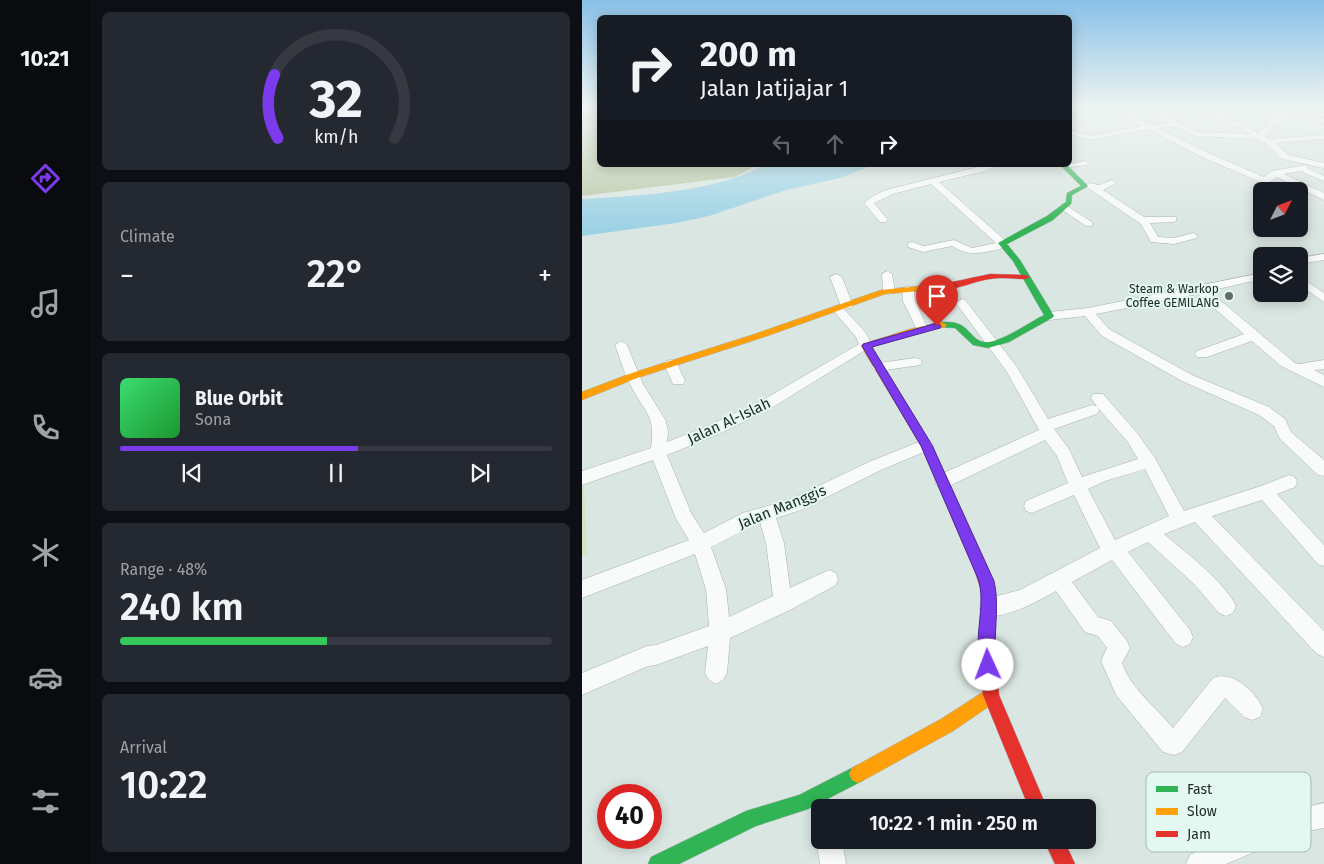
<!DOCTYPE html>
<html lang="en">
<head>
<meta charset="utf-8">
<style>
	:root { --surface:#171b24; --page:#242831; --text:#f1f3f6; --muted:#9ea1a6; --line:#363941; --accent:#7c3aed }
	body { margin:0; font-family:"Fira Sans",sans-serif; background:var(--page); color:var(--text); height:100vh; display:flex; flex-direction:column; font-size:19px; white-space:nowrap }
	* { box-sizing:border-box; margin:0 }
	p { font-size:16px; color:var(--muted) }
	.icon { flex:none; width:28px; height:28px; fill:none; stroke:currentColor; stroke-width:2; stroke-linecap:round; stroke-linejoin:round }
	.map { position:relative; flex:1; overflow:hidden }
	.side { display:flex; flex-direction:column; gap:12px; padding:12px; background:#0d0f14; width:492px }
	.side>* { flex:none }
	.guide { position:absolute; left:15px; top:15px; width:475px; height:152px; border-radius:8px; box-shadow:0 2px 12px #0003; background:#171b24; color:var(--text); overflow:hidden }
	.needle { width:32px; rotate:48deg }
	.tools { position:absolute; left:671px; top:182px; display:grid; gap:10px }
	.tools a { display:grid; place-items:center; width:55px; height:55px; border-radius:8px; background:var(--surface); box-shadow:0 2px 12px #0003; font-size:25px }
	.speed { position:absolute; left:15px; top:784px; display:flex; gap:10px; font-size:25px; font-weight:700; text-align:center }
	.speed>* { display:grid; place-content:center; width:65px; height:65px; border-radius:50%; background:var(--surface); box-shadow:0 2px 12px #0003; line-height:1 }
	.speed .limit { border:8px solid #d22; background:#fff; color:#111 }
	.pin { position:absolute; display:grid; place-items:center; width:42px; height:42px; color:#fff; margin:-51px -21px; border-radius:50% 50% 50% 0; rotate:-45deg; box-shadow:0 0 5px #0007 }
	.pin .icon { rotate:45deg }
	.me { position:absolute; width:55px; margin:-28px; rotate:358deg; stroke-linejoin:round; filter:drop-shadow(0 0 4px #0008) }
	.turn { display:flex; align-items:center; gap:18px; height:105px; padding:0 20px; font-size:22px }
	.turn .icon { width:65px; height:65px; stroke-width:2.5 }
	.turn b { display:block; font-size:35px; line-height:42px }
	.lanes { display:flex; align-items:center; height:48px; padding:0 20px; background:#0003; justify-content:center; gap:25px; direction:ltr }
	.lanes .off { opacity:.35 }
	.big { font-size:38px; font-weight:600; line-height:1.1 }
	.side .widget { flex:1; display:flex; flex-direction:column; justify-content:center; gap:8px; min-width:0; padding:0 18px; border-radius:8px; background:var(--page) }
	.side .dial { align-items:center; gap:0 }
	.dial svg { height:130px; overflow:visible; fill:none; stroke:var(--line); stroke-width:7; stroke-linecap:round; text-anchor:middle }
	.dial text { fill:var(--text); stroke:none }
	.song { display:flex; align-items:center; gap:15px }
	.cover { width:60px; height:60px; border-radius:8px; background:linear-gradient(135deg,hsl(140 70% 55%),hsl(130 70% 35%)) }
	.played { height:5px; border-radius:2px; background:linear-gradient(90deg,var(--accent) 55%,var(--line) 55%) }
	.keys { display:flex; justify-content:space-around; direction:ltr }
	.heat { display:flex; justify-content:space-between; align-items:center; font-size:28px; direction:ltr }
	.charge { height:8px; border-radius:4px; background:linear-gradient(90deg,#34c759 48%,var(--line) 0) }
	.trip { position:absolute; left:229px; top:799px; width:285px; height:50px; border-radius:8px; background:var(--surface); box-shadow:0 2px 12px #0003; font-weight:600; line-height:50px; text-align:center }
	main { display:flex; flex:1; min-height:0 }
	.tab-bar { display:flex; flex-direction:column; width:90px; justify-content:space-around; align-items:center; background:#090b0e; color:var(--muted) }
	.tab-bar .icon { width:35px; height:35px }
	.tab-bar .current { color:var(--accent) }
	.tab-bar b { font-size:22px; color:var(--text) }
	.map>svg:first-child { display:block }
</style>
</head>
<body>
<main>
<nav class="tab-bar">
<b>10:21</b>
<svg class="icon current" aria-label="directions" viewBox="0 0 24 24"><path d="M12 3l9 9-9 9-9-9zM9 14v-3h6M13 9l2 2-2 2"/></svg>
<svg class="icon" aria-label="music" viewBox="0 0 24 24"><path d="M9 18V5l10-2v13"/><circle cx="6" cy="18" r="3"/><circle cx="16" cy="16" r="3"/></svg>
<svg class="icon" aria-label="phone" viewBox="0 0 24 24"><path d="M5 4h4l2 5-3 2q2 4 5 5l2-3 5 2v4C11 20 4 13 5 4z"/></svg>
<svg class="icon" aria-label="climate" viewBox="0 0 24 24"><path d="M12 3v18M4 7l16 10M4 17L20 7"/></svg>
<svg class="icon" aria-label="car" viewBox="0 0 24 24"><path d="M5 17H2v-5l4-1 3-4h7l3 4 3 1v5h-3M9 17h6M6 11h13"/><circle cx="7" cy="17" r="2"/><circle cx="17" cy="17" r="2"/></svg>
<svg class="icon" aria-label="filters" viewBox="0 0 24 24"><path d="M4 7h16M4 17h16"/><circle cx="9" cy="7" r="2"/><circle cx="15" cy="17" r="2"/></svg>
</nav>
<section class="side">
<div class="widget dial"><svg viewBox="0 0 100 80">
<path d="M14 69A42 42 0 1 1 86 69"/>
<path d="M14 69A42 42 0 0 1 12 30" stroke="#7c3aed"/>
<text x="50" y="56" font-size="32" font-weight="700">32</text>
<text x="50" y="72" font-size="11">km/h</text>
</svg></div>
<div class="widget"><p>Climate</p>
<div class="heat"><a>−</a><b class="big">22°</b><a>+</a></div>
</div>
<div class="widget">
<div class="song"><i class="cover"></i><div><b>Blue Orbit</b><p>Sona</p></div></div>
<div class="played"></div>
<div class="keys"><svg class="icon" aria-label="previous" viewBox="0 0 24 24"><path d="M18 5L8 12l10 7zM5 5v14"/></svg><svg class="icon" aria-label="pause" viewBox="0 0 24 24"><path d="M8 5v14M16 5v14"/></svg><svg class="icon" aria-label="next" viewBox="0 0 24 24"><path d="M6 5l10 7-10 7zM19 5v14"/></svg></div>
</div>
<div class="widget"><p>Range · 48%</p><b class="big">240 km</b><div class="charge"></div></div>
<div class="widget"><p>Arrival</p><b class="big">10:22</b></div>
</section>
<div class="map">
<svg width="742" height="864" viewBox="0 0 742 864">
	<rect width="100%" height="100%" fill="#dae6e2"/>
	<path fill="#d3e2c1" d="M 2,485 L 5,553 L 0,555 L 0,486 Z"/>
	<path fill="#b8c7a4" d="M 0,109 L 17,109 L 18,165 L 175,165 L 153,177 L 0,196 Z"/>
	<path fill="#9cd2e5" d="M 183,165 L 292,165 L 258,178 L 204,190 L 127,216 L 94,223 L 0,236 L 0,199 C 58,196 132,192 183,165 Z"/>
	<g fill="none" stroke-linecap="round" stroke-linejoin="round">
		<path stroke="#9cd2e5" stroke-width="2" d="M 488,119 L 494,118 L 490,113 L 497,109"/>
		<defs>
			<g id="street">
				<path d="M 536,109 L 569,125 L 587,123 L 561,109 L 569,109 L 615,132 L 668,134 L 647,122 L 602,109 C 628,108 654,121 677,133 L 696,116 L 682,109 C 689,109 696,113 703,113 C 711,112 719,109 728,109 L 703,116 L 682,136 L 688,139 L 742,135 L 742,139 L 693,143 L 706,155 L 742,163 L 742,168 L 700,159 L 684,143 L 676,139 L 614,136 L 594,127 L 576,128 L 624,152 L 682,177 L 690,171 L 725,165 L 725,168 L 742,176 L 742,181 L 718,171 L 702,174 L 742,193 L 742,200 L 695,177 L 680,187 L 684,191 L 677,193 L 671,187 L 676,181 L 618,156 L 566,129 L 508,140 L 488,134 L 488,130 L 508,136 L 560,126 L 534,112 L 534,110 Z"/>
				<path d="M 742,118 L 742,122 L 735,123 L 731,121 Z"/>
				<path d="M 503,161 L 507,163 L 506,165 L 488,167 L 484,165 Z"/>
				<path d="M 404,165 L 416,165 L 403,171 L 357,182 L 424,241 L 426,245 L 425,247 C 405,252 388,258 370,246 L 341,252 L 326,247 L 326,243 L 330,242 L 342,246 L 372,240 L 390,248 L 414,243 L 349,184 L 311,194 L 292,203 L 306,220 L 304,222 L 298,222 L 282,203 L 291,196 L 304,190 Z"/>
				<path d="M 530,180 L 534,183 L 521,190 L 562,217 L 594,217 L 594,221 L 591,222 L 568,223 L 576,237 L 592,238 L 611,233 L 616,236 L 615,238 L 592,244 L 569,242 L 559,224 L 503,186 L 507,183 L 517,185 Z"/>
				<path d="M 482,204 L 510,222 L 510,226 L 504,226 L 479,209 L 479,205 Z"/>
				<path d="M 742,254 L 742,260 L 718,264 L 718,258 Z"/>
				<path d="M 305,271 L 310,274 L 313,291 L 307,294 L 301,291 L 300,274 Z"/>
				<path d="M 680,273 L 680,279 L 627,291 L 713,363 L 717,364 L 742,360 L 742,369 L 732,370 L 742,375 L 742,387 L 699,366 L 670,341 L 625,357 L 615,357 L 613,354 L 615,351 L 662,334 L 616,294 L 514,314 L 527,329 L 610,375 L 687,407 L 703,419 L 709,432 L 742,460 L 742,476 L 736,475 L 698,439 L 692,426 L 677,415 L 600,381 L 527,340 L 519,335 L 503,316 L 467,320 L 461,316 L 467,312 L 506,308 Z"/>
				<path d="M 254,274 L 260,277 L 271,306 L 269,308 L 262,309 L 284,333 L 290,346 L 191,407 L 137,434 L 85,455 L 110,515 L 122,533 L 161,513 L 209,499 L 287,462 L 339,441 L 344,439 L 349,441 L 352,445 L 349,449 L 299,470 L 219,510 L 194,518 L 202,543 L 208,588 L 247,570 L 254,573 L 256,579 L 254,585 L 208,610 L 148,638 L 145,673 L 141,680 L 134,684 L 127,680 L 123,673 L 126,646 L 74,665 L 66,666 L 0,695 L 0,673 L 65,646 L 74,645 L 127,626 L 124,589 L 113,554 L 0,598 L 0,580 L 107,540 L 94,519 L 71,460 L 0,485 L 0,471 L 69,448 C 74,415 63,413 49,386 C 42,373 38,358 33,345 L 39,341 L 45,345 L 61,384 L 84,421 L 86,432 L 85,442 L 126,426 L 181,400 L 277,344 L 274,337 L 250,309 L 252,306 L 259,306 L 248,277 ZM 178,522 L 184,543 L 191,596 L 147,617 L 144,589 L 129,547 Z"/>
				<path d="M 718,277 L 742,293 L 742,302 L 718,285 Z"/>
				<path d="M 326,286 L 332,289 L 333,301 L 346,329 L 344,332 L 336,332 L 321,301 L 320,289 Z"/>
				<path d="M 380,299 L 384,301 L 435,367 L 466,419 L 510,405 L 515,406 L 509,398 L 511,394 L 521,394 L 555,433 L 573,458 L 602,511 L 679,486 L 707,475 L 713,477 L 715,482 L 713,487 L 695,494 L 742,545 L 742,566 L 736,564 L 680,500 L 630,516 L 742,631 L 742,657 L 735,654 L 613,522 L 582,534 C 603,552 643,582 654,606 L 651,613 L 644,616 L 637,613 L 612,584 L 566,542 L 546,552 L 608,630 L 611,637 L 608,644 L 601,647 L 594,644 L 530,560 L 490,582 L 516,617 L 529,621 L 545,641 L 548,648 L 540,663 C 549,689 574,707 591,728 L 631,678 C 651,670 674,692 681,709 L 678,717 L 670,720 L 662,717 L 643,698 L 600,752 L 592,755 L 581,752 L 534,695 L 519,661 L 525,648 L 516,636 L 503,632 L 474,591 C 456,601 420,622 400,614 L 397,607 L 400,600 L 438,590 L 518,548 L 492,495 L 450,513 L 444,511 L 442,506 L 444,501 L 486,483 L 475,456 L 463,440 L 367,486 L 361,488 L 355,486 L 353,481 L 355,476 L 457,430 L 425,372 L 374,303 ZM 515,407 L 545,441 L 556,459 L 500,477 L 487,449 L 472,429 L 515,414 L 517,410 ZM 563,469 L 587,516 L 533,540 L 506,489 L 523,481 Z"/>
				<path d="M 333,358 L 338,359 L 340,362 L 338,365 L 297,371 L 292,370 L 290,367 L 292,364 L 297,363 Z"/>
				<path d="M 89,360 L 94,361 L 103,381 L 101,384 L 91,384 L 82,364 L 84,361 Z"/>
				<path d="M 742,803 L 742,828 L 720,832 L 644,864 L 604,864 L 608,855 L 623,847 L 720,808 Z"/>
				<path d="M 238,832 L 238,840 L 260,840 L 264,864 L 238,864 L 234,840 Z"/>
			</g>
			<g id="fast">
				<path d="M 478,165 L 485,165 L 506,186 L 490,195 L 489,204 L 471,220 L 425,244 L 438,260 L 472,316 L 470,318 L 427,342 L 406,348 L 391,345 L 373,328 L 357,327 L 355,325 C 359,322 361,322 366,322 C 387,322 388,340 402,342 C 417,344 448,322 462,315 L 431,261 L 416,243 L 465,216 L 484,202 L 485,193 L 499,186 Z"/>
				<path d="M 276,765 L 282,768 L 285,774 L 282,780 L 226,809 L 174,826 L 97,864 L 66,864 L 69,857 L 164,811 L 217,795 Z"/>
			</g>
			<g id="slow">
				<path d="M 358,284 L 361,285 L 361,289 L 303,294 L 179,338 L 55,378 L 0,400 L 0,392 L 47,374 L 173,334 L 299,290 Z"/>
				<path d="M 360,322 L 365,325 L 363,327 L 333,334 L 290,347 L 350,445 L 407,571 L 405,576 L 400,577 L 395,576 L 339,446 L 279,346 L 281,344 L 328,329 Z"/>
				<path d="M 409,687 L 415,689 L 417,695 L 415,701 L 371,731 L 282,780 L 276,783 L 270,780 L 267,774 L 270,768 L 359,719 Z"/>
			</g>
			<g id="jam">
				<path d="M 408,274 L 444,275 L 448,277 L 444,279 C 432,279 419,277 408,279 C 394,280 365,295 354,287 C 358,284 399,276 408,274 Z"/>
				<path d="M 400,565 L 405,566 L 414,594 L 413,650 L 417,695 L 465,808 L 447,808 L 401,695 L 397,650 L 400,594 L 393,571 L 395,566 Z"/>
				<path d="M 462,840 L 482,840 L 493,864 L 473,864 Z"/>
			</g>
		</defs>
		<use href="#street" stroke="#a7b1ae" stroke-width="1"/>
		<use href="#fast" stroke="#a7b1ae" stroke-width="1"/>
		<use href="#slow" stroke="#a7b1ae" stroke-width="1"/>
		<use href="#jam" stroke="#a7b1ae" stroke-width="1"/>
		<use href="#street" fill="#f9fbfb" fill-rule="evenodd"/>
		<use href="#fast" fill="#30b455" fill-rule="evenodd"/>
		<use href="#slow" fill="#ff9f0a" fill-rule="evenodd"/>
		<use href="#jam" fill="#e5322d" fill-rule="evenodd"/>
	</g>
	<linearGradient id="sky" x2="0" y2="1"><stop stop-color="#89c0e7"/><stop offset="0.47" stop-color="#eef4f2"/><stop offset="1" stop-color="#eef4f2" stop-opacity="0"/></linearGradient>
	<rect width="742" height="230" fill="url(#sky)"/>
	<path fill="#7c3aed" stroke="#51269a" d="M 355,323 L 359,326 L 358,328 L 290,347 L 350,445 L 412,581 C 417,603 413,625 413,648 C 412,656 415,663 412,670 L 406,673 L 401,670 C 389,643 404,610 397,581 L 339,446 L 280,346 L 281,344 Z"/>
	<circle fill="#626c68" stroke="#e2f8f1" stroke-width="2" cx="647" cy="296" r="5"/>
	<g text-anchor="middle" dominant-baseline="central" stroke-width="4" stroke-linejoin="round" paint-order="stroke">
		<g font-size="12" fill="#222a27" stroke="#e2f8f1" text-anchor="end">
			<text x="637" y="289">Steam &amp; Warkop<tspan x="637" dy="14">Coffee GEMILANG</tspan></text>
		</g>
		<g font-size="15" fill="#222a27" stroke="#e2f8f1">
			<text transform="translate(147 421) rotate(-25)">Jalan Al-Islah</text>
			<text transform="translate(200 507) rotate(-22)">Jalan Manggis</text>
		</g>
	</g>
	<rect x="564" y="772" width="165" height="80" rx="8" fill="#e2f8f1" stroke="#a8bab4" stroke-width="1"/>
	<rect x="574" y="786" width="22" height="6" fill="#30b455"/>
	<rect x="574" y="808" width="22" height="7" fill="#ff9f0a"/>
	<rect x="574" y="831" width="22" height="6" fill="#e5322d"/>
	<g font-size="14" fill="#222a27">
		<text x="605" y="794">Fast</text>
		<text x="605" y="816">Slow</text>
		<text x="605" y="839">Jam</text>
	</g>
</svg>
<div class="tools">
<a><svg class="needle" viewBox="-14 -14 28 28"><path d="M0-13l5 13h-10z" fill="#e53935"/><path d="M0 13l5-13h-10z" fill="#9ea1a6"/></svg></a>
<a><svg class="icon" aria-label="layers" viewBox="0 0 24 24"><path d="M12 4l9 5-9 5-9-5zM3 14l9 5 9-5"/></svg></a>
</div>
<div class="speed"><div class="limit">40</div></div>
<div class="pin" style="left:355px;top:326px;background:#d93025"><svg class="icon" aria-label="arrive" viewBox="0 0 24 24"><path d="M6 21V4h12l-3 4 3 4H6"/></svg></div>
<svg class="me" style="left:406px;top:665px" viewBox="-20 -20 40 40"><circle r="19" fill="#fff"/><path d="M0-13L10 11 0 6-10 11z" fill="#7c3aed"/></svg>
<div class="trip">10:22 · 1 min · 250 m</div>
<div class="guide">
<div class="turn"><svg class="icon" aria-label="right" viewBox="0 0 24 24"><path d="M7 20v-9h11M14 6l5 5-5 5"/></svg><div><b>200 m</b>Jalan Jatijajar 1</div></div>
<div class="lanes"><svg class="icon off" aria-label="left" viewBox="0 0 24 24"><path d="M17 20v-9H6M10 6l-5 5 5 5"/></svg><svg class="icon off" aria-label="ahead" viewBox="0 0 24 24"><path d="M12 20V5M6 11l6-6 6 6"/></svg><svg class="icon" aria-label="right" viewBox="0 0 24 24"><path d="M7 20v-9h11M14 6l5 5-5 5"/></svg></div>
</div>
</div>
</main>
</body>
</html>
